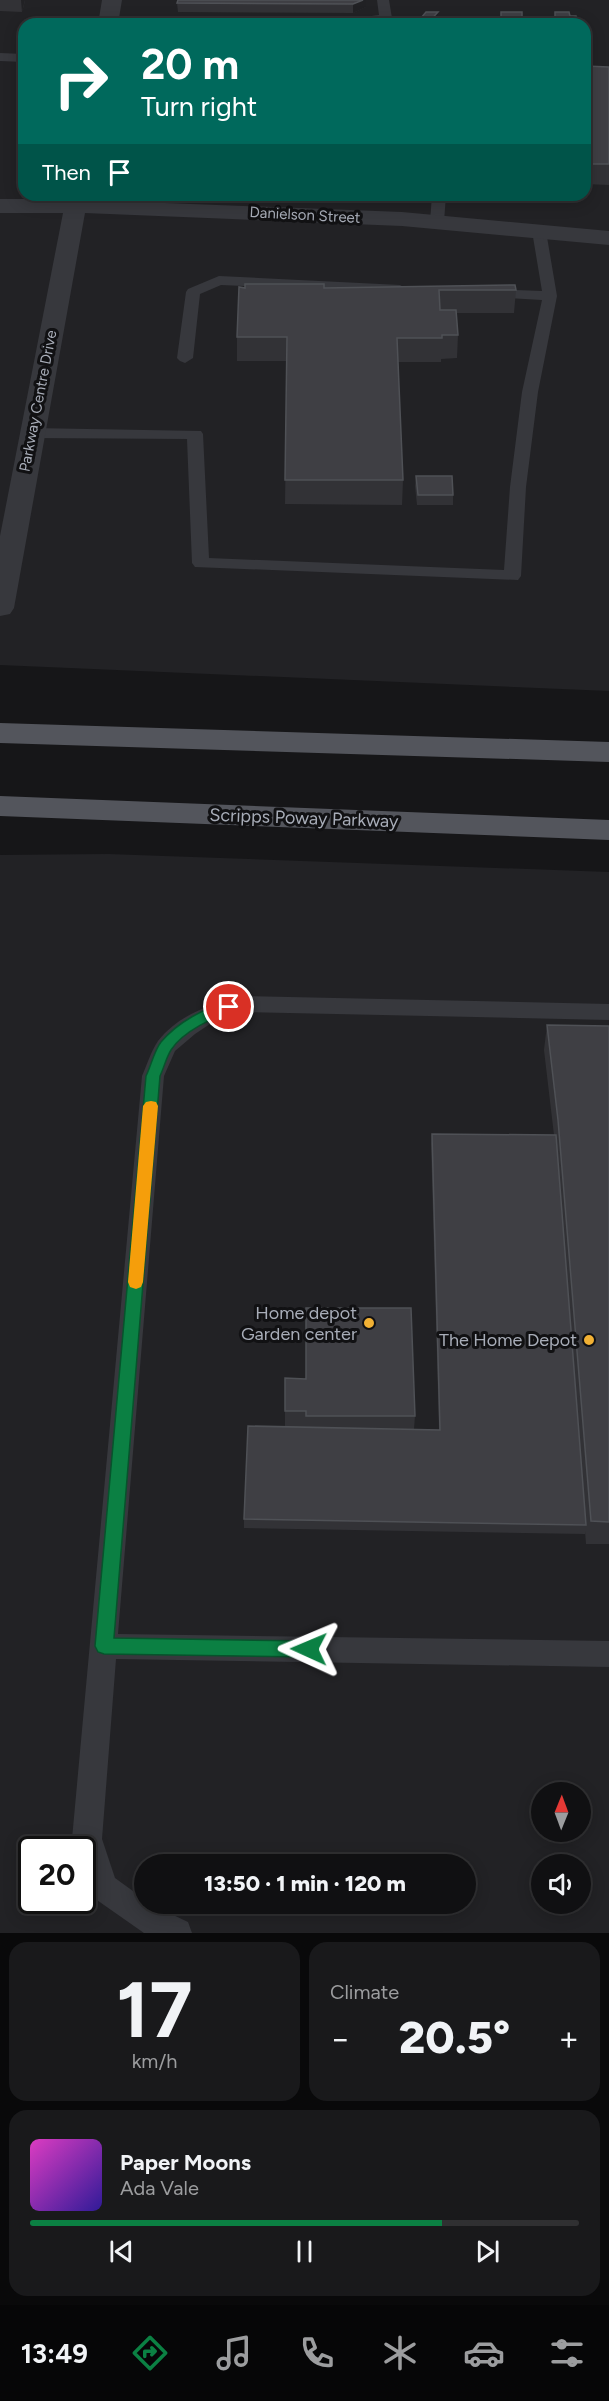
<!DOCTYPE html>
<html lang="en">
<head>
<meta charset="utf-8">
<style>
	:root { --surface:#101012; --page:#19191b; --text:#f1f3f6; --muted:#9c9d9f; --line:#303032; --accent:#0b8043 }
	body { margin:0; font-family:Figtree,sans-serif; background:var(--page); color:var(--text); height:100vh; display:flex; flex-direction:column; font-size:22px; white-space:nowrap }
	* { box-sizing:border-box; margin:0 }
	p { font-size:20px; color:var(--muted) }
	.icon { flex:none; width:33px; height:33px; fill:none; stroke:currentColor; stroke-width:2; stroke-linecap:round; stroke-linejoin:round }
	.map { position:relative; height:1933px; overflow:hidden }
	.sheet { display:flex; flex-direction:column; gap:9px; padding:9px; background:#09090a; flex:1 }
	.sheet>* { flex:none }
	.guide { position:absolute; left:18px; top:18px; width:573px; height:183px; border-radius:18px; box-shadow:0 3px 15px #0003,0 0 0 2px var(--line); background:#00695c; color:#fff; overflow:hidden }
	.needle { width:39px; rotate:1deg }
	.buttons { position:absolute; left:531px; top:1782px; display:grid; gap:12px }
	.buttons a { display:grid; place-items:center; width:60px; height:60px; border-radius:50%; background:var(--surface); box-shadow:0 3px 15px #0003,0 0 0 2px var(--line); font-size:30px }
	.speed { position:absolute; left:18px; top:1836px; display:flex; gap:12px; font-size:30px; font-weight:700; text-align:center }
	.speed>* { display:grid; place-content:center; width:78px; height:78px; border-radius:50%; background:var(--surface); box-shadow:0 3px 15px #0003,0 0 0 2px var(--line); line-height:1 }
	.speed .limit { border:3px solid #111; border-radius:9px; background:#fff; color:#111 }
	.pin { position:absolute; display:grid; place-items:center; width:51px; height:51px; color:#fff; margin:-26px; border:3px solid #fff; border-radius:50%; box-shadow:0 2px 6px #0007 }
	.me { position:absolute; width:66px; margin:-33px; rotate:271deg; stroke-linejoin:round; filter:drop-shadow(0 0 4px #0008) }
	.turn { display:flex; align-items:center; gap:21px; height:126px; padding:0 24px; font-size:27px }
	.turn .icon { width:78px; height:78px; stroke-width:2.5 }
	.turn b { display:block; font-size:42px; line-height:51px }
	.then { display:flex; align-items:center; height:57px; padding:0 24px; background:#0003; gap:12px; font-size:22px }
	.big { font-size:45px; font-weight:800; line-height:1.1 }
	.sheet .widget { flex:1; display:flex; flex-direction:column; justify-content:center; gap:9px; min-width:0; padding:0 21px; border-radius:18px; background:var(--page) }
	.sheet .dial { align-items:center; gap:0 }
	.dial b { font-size:78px; line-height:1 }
	.song { display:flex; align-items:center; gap:18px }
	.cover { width:72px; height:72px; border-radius:9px; background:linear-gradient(135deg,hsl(310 70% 55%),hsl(250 70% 35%)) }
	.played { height:6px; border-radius:3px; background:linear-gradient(90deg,var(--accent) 75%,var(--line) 75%) }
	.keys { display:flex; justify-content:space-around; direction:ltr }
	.heat { display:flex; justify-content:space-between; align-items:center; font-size:33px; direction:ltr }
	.sheet .tiles { flex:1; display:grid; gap:9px; grid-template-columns:1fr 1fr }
	.widget:last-child { grid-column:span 2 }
	.trip { position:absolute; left:134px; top:1854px; width:342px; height:60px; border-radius:30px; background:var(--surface); box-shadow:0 3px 15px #0003,0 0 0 2px var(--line); font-weight:800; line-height:60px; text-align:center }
	.menu { display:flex; height:96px; justify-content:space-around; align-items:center; background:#060607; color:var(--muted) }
	.menu .icon { width:42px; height:42px }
	.menu .active { color:var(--accent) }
	.menu b { font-size:27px; color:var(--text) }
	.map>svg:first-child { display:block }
</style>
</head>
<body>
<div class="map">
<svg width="609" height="1933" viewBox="0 0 609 1933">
	<rect width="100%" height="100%" fill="#161618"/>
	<g fill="#222225" fill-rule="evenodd">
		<path d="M 0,0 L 609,0 L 609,691 L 0,665 ZM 24,24 L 585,24 L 585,195 L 24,195 Z"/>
		<path d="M 108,854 L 609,872 L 609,1933 L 0,1933 L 0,855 ZM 542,1792 L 580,1792 L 580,1832 L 542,1832 ZM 32,1850 L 82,1850 L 82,1900 L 32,1900 ZM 144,1864 L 465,1864 L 465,1904 L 144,1904 ZM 542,1864 L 580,1864 L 580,1904 L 542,1904 Z"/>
	</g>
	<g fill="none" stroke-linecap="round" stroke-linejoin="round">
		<g fill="#37383d" fill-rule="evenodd">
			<path d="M 377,0 L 389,0 L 392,18 L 390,21 L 369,24 L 336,24 L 342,20 L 379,15 Z"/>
			<path d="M 109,17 L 300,20 L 306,24 L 105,24 L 103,21 Z"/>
			<path d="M 0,53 L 24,54 L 24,62 L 0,61 Z"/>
			<path d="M 432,195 L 446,195 L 444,222 L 437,226 L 430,222 Z"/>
			<path d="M 539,227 L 546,231 L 557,296 L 538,392 L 526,487 L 521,576 L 518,580 L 195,567 L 192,563 L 187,439 L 32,438 L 24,433 L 32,428 L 201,431 L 203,434 L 209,558 L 504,570 L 510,487 L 522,392 L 542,300 L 488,297 L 481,293 L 488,289 L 542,291 L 532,231 Z"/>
			<path d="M 219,276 L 400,285 L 407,289 L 400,293 L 221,285 L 200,294 L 193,358 L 185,363 L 180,361 L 177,358 L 186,292 L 188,289 Z"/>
			<path d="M 245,996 L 609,1004 L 609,1020 L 245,1012 L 219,1018 L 195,1034 L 175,1051 L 164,1076 L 118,1634 L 609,1641 L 609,1667 L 116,1659 L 102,1839 L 115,1878 L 144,1899 L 144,1904 L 150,1904 L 188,1922 L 192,1933 L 144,1933 L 94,1898 L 82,1868 L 82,1850 L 76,1850 L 72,1839 L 142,1076 C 147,1065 151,1051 158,1041 C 179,1014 213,1003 245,996 Z"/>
		</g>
		<g fill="#37383d" fill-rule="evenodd">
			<path d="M 102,0 L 122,0 L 118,24 L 98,24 Z"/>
			<path d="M 66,195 L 88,195 L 87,200 L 402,212 L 609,231 L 609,245 L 402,226 L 85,213 L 14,608 L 10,614 L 0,616 L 0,536 L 63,213 L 0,213 L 0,199 L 65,199 Z"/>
		</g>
		<g fill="#53555c" fill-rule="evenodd">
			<path d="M 0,723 L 609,742 L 609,762 L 0,743 Z"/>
			<path d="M 0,796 L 609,820 L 609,840 L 0,816 Z"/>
		</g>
	</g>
	<g fill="#323236">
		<path d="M 0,0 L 25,0 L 25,1 L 22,12 L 0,11 Z"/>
		<path d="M 366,0 L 366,7 L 353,13 L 178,12 L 177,3 Z"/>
		<path d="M 585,66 L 609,67 L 609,185 L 585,184 Z"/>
		<path d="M 324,288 L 516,290 L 514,313 L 456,313 L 458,335 L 457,358 L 441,359 L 441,362 L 398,362 L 403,480 L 402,505 L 285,504 L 287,361 L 237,361 L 237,337 Z"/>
		<path d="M 416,476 L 453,495 L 453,505 L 417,505 L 415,486 Z"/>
		<path d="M 547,1025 L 609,1026 L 609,1544 L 586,1544 L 585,1531 L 585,1534 L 244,1528 L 244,1519 L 285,1427 L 285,1378 L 415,1416 L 414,1429 L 439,1430 L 431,1143 L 432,1134 L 554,1135 L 544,1050 Z"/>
	</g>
	<g fill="#212124">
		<path d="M 21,0 L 25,0 L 22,12 Z"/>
		<path d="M 363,0 L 366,0 L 366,7 L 353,13 L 353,4 Z"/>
		<path d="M 438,12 L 437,24 L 427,24 Z"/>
	</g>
	<g fill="#3f3f44" stroke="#4f5156" stroke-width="1.5">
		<path d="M 178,0 L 363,0 L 353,4 L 177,3 Z"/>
		<path d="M 426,12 L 438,12 L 427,24 L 416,24 Z"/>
		<rect x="501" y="12" width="21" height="12"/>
		<path d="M 555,12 L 569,12 L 570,16 L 576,16 L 577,24 L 555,24 Z"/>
		<path d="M 585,66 L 609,67 L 609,164 L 585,164 Z"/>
		<path d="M 245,284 L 324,284 L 324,288 L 515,285 L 516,290 L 439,290 L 440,310 L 456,310 L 458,335 L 442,335 L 442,338 L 397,338 L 403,480 L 285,480 L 287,337 L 237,337 L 239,287 L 245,288 Z"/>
		<path d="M 416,476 L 452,476 L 453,495 L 418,495 Z"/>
		<path d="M 547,1025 L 609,1026 L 609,1522 L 591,1521 L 558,1120 Z"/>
		<path d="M 432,1134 L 556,1135 L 586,1525 L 244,1519 L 248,1426 L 440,1430 Z"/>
		<path d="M 306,1308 L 411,1308 L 415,1416 L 306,1416 L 306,1411 L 285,1411 L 285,1378 L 306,1379 Z"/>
	</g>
	<path fill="#0b8043" stroke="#07532c" stroke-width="1.5" d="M 229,1002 L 234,1004 L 236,1007 L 234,1011 C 214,1017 183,1031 171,1050 C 166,1058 164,1068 160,1076 L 114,1638 L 309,1641 L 315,1643 L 317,1649 L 315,1655 L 309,1657 L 104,1654 L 98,1652 L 95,1646 L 146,1076 C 151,1066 154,1051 161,1042 C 178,1022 204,1008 229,1002 Z"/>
	<path fill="#f59e0b" d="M 151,1101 L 156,1102 L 158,1106 L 143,1282 L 141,1287 L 136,1289 L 130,1287 L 128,1282 L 143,1106 L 146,1102 Z"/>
	<g fill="#f2b134" stroke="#111113" stroke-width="2">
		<circle cx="369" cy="1323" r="6"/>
		<circle cx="589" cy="1340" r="6"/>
	</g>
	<g text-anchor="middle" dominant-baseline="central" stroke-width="6" stroke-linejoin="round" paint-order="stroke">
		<g font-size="15" fill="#a8adb8" stroke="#111113">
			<text transform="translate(305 215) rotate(3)">Danielson Street</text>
			<text transform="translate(38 401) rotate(-79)">Parkway Centre Drive</text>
		</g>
		<g font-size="18" fill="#a8adb8" stroke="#111113">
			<text transform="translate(304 818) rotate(2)">Scripps Poway Parkway</text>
		</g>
		<g font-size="18" fill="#a8adb8" stroke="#111113" text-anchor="end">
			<text x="357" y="1313">Home depot<tspan x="357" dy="21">Garden center</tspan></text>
			<text x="577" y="1340">The Home Depot</text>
		</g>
	</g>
</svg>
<div class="buttons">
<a><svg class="needle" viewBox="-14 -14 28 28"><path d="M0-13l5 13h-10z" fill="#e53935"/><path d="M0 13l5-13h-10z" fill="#9c9d9f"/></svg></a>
<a><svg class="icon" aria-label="sound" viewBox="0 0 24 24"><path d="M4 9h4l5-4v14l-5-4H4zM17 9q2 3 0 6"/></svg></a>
</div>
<div class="speed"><div class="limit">20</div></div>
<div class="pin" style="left:229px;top:1007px;background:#d93025"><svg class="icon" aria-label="arrive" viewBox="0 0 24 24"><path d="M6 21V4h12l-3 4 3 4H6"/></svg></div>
<svg class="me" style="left:309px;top:1649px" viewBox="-20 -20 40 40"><path d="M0-17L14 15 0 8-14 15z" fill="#0b8043" stroke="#fff" stroke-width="4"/></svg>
<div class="trip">13:50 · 1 min · 120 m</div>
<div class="guide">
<div class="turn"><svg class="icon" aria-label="right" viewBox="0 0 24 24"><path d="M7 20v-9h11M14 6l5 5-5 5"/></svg><div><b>20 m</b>Turn right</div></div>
<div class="then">Then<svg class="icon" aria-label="arrive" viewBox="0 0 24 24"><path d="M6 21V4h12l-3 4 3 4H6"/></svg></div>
</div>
</div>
<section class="sheet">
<div class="tiles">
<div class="widget dial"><b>17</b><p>km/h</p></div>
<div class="widget"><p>Climate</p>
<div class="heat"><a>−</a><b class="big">20.5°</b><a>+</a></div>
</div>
<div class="widget">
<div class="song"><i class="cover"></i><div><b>Paper Moons</b><p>Ada Vale</p></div></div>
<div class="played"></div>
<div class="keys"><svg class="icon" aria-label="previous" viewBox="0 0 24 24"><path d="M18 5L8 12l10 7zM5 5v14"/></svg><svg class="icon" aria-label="pause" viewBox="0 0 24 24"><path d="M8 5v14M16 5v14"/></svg><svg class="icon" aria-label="next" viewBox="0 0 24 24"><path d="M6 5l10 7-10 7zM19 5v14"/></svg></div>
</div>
</div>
</section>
<nav class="menu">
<b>13:49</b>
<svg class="icon active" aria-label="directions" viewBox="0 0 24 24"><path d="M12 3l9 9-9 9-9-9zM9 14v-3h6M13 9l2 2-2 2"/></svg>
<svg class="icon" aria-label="music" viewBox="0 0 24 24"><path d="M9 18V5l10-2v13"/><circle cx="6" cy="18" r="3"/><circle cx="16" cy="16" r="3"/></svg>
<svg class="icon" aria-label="phone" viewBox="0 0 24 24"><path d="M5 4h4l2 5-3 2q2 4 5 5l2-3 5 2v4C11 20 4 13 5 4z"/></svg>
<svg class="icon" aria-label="climate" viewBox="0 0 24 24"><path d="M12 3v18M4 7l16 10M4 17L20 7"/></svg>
<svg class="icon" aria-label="car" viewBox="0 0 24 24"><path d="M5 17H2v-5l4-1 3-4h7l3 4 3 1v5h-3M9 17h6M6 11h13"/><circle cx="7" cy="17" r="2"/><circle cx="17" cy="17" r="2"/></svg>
<svg class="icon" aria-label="filters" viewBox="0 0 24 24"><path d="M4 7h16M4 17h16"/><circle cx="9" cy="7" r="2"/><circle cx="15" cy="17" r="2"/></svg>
</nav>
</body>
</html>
